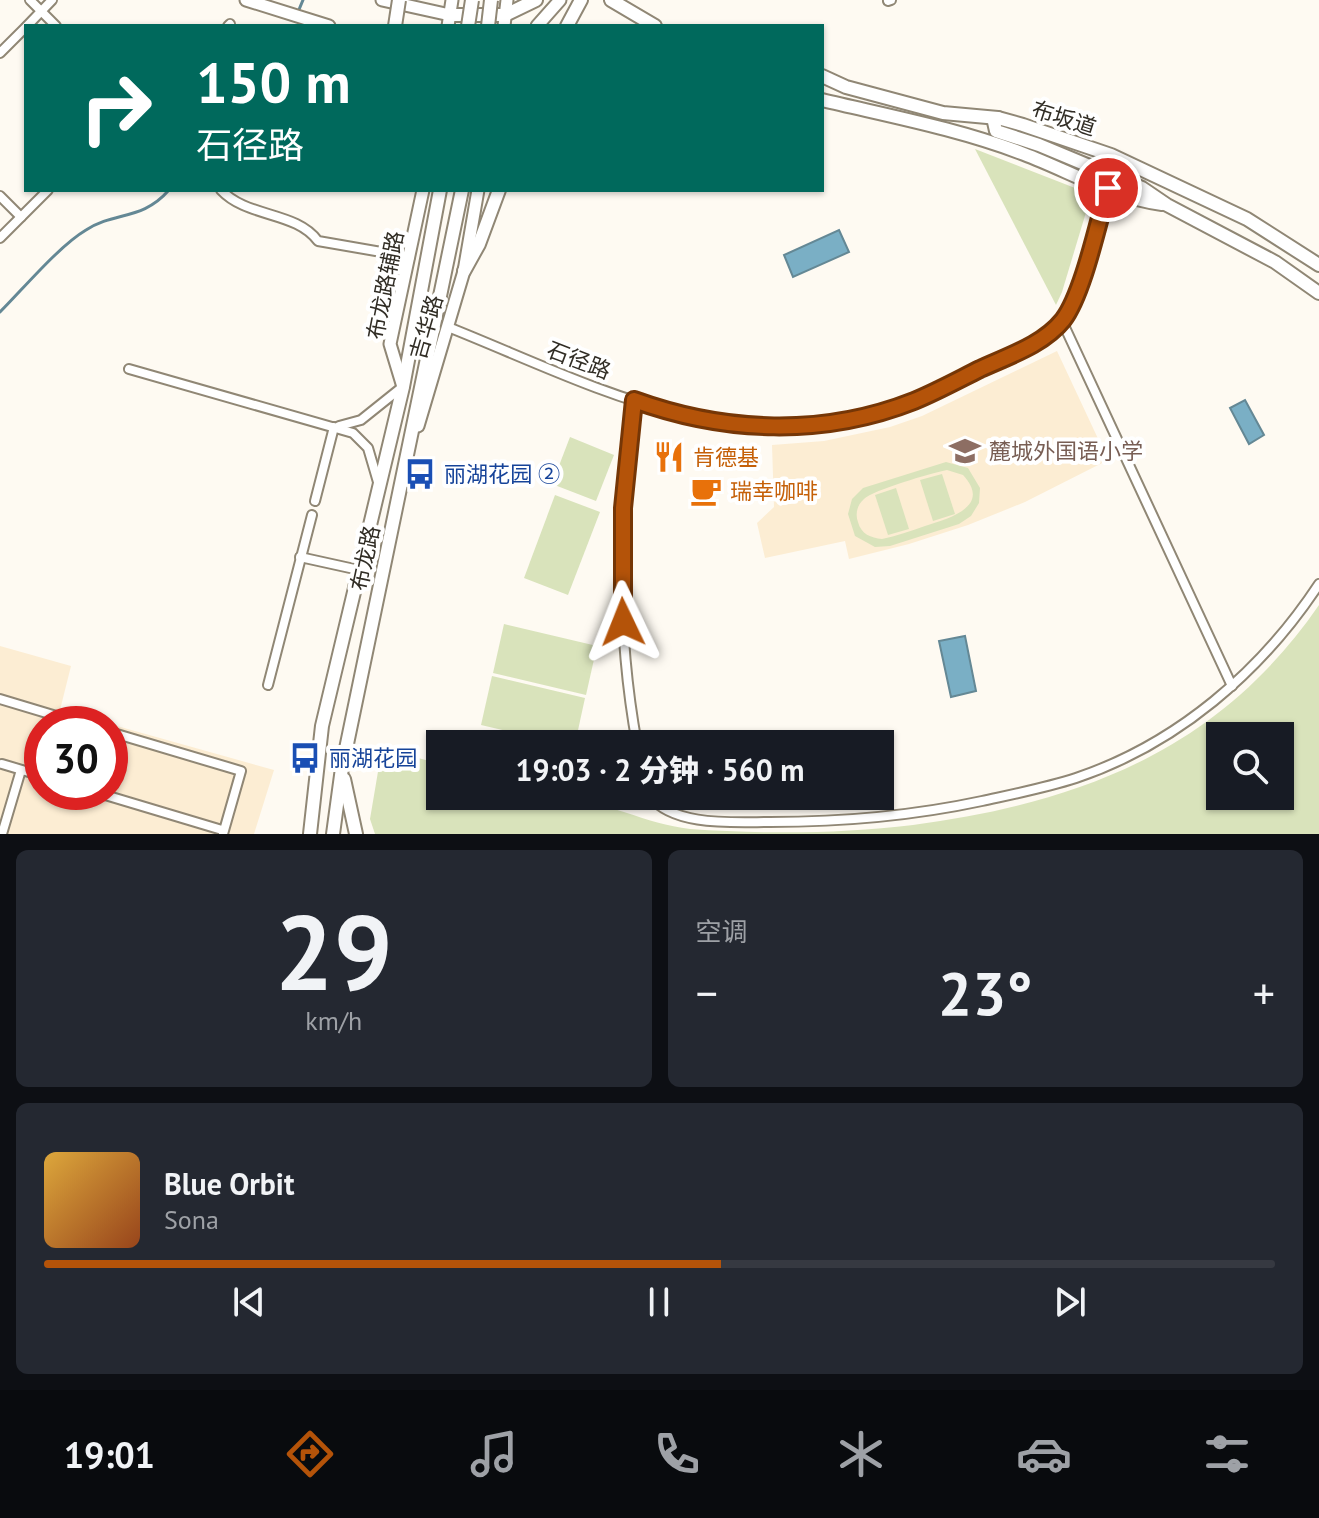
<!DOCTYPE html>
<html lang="zh">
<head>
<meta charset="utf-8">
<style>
	:root { --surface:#171b24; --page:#242831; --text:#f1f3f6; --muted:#9ea1a6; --line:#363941; --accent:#b45309 }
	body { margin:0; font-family:"PT Sans","Noto Sans SC",sans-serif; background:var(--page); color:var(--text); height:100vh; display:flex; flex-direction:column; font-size:30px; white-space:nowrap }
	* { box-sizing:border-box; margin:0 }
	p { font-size:26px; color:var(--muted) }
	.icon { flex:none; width:44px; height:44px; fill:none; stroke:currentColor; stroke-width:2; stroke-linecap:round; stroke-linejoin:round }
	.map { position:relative; height:834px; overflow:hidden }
	.panel { display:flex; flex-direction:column; gap:16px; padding:16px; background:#0d0f14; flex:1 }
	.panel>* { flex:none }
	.hud { position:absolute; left:24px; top:24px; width:800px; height:168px; border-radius:0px; box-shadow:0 2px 6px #0004; background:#00695c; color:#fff; overflow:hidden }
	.fabs { position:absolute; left:1206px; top:722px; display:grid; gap:16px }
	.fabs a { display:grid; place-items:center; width:88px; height:88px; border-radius:0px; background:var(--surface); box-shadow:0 2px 6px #0004; font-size:40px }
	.speed { position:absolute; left:24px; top:706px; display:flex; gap:16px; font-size:40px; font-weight:700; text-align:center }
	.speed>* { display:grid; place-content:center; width:104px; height:104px; border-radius:50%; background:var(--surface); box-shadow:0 2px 6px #0004; line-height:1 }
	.speed .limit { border:12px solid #d22; background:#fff; color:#111 }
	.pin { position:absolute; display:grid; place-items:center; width:68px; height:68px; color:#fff; margin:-34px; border:4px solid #fff; border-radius:50%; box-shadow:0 2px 8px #0007 }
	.me { position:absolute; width:88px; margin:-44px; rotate:358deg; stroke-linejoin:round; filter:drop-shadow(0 0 6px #0008) }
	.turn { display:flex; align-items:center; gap:28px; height:168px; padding:0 40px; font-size:36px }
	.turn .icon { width:104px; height:104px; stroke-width:2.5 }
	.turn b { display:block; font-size:56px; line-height:68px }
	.big { font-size:60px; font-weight:800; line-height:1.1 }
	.panel .tile { flex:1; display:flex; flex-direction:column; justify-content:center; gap:12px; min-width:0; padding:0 28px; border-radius:12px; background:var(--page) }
	.panel .dial { align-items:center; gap:0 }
	.dial b { font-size:104px; line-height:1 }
	.song { display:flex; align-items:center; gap:24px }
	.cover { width:96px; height:96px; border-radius:12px; background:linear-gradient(135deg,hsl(40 70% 55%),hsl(20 70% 35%)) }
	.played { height:8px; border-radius:4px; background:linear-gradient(90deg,var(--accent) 55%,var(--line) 55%) }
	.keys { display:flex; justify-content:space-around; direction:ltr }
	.heat { display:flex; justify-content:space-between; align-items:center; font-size:44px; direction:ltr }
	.panel .tiles { flex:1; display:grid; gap:16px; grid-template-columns:1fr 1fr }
	.tile:last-child { grid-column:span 2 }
	.trip { position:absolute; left:426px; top:730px; width:468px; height:80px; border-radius:0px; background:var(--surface); box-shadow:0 2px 6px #0004; font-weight:800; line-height:80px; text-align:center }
	.dock { display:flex; height:128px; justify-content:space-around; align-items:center; background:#090b0e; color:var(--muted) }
	.dock .icon { width:56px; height:56px }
	.dock .current { color:var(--accent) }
	.dock b { font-size:36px; color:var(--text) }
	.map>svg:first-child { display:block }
</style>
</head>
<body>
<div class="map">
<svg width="1319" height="834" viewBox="0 0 1319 834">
	<rect width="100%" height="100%" fill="#fefaf2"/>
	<g fill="#fcedd3" fill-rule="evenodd">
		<path d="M 1057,351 L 1108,460 L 1025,502 L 968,525 L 909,544 L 849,559 L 845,541 L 765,558 L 757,523 L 774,507 L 772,445 L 824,441 L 890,427 L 922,416 Z"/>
		<path d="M 0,646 L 71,666 L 60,710 L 274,770 L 254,834 L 0,834 ZM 42,724 L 110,724 L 110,792 L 42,792 Z"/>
	</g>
	<g fill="#d9e3bb" fill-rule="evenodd">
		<path d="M 975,149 L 1075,188 L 1087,209 L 1062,292 L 1056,305 Z"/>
		<path d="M 570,437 L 614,455 L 596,501 L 552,484 Z"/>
		<path d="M 946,462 L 968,468 L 980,488 L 979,503 L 971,516 L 959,524 L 890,546 L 875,547 L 855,536 L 848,514 L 852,499 L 863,488 ZM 947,470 L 963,475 C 993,507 947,519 925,526 C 911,531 896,536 882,539 C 871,538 861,534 858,522 C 855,514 857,505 864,499 C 873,490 932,473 947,470 Z"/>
		<path d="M 942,474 L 955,514 L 933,521 L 920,480 Z"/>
		<path d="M 896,488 L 909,529 L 888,535 L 875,495 Z"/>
		<path d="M 555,495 L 600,512 L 568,595 L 524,578 Z"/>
		<path d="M 1319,605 L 1319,834 L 375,834 L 370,819 L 382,748 L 440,764 L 440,796 C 479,796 522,792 561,796 C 605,801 646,824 690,829 C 763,834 840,834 913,825 C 1082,802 1219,750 1319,605 ZM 1220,736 L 1280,736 L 1280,796 L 1220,796 Z"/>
		<path d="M 504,624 L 597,646 L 586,695 L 493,673 Z"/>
		<path d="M 492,676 L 585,698 L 575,744 L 564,744 L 481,725 Z"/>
	</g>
	<g fill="#7aafc5" stroke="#648895" stroke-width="2">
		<path d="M 839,230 L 849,252 L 793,277 L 784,255 Z"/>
		<path d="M 1245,400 L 1264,435 L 1249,444 L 1230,408 Z"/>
		<path d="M 965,636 L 976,691 L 951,697 L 939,641 Z"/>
	</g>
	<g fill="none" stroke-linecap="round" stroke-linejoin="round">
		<g stroke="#648895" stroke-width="3">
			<path d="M 298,12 L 303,0"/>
			<path d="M 0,312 C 23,289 59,246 86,230 C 115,211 142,221 169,190"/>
		</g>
		<defs>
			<g id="street">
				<path d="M 30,0 L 56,26"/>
				<path d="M 888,1 L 891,0"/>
				<path d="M 27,26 L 52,0"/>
				<path d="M 228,26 L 230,24"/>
				<path d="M 0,53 L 26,27"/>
				<path d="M 221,190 C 247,218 296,211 318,241 L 410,257"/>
				<path d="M 0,196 L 21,217"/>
				<path d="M 0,238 L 48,190"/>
				<path d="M 1062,321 L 1232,686"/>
				<path d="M 448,327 C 586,382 714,454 867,416 C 901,407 932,392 963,377 C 997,361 1044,347 1066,315 C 1085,289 1098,222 1108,188"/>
				<path d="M 129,369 L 353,433 L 368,448 L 378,482"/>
				<path d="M 634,400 C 618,515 616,630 637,744"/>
				<path d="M 339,426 L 361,420 L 401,388"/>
				<path d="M 315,501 L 334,427"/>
				<path d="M 300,557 L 359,570"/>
				<path d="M 268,685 L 312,515"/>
				<path d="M 0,699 L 83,724"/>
				<path d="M 110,732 L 241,771 L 223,834"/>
				<path d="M 2,764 L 42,776"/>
				<path d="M 95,792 L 222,830"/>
				<path d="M 650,796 C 673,827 735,822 770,822 C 842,822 912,816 982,801 C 1014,794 1045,788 1076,778 C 1177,744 1261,672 1319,584"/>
				<path d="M 2,834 L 21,770"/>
			</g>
			<g id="secondary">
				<path d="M 246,0 L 329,26"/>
				<path d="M 382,0 L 450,15"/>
				<path d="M 448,26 L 452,0"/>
				<path d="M 504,26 L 507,0"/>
				<path d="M 537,26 L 560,0"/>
				<path d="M 403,387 L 390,344 L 423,190"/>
				<path d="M 418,426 L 464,271 L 478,190"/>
			</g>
			<g id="primary">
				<path d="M 611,0 L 655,26"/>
				<path d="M 450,15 L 505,15 L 536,0"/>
				<path d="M 567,26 L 581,0"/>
				<path d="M 822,76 L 846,87 L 943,113 L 998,118 L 1023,125 L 1111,155 L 1247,219 L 1319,265"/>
				<path d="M 822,100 C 889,116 959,129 1024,154 C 1069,171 1114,198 1162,204"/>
				<path d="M 998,118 L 994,122 L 996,131 L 1039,145 L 1142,188 L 1167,205 L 1275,262 L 1319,293"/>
				<path d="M 464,271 L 479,244 L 499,190"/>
				<path d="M 344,779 L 356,834"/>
				<path d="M 310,834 L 322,726 L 403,387 L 440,190"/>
				<path d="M 333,834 L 342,768 L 462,190"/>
			</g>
		</defs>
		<use href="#street" stroke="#908775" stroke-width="12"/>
		<use href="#secondary" stroke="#908775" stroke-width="15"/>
		<use href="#primary" stroke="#908775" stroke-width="16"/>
		<use href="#street" stroke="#fff" stroke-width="8"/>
		<use href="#secondary" stroke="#fff" stroke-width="11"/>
		<use href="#primary" stroke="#fff" stroke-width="12"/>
		<defs>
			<g id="primary-bridge">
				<path d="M 395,26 L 399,0"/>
				<path d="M 468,26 L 472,0"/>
				<path d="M 488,26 L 491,0"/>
			</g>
		</defs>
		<use href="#primary-bridge" stroke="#908775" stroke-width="16" stroke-linecap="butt"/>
		<use href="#primary-bridge" stroke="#fff" stroke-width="12"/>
	</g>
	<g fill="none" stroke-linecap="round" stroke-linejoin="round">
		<defs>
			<path id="route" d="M 623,622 L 623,508 L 634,400 C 725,433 823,437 914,401 C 936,392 958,380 980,369 C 1008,356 1043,345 1063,320 C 1083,294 1098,222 1108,188"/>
		</defs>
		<use href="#route" stroke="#753606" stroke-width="20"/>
		<use href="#route" stroke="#b45309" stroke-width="14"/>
	</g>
	<defs>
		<symbol id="school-bare" viewBox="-9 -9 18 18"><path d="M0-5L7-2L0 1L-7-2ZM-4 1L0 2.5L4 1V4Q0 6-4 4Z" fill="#8d6e63" stroke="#fff" stroke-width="2.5" paint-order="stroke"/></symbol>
		<symbol id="restaurant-bare" viewBox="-9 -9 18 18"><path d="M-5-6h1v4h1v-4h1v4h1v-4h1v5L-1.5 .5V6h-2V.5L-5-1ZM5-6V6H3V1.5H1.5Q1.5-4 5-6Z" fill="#e8710a" stroke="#fff" stroke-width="2.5" paint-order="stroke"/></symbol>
		<symbol id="bus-bare" viewBox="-9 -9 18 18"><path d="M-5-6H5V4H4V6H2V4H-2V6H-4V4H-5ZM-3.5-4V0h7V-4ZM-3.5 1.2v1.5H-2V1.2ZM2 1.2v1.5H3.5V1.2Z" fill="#1a4fb4" stroke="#fff" stroke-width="2.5" paint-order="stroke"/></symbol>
		<symbol id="cafe-bare" viewBox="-9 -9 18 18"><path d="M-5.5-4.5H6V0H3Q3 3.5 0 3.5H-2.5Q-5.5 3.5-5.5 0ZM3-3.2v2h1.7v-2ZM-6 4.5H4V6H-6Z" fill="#e8710a" stroke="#fff" stroke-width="2.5" paint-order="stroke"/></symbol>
	</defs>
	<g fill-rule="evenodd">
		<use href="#school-bare" x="943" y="429" width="44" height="44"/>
		<use href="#restaurant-bare" x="647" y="435" width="44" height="44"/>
		<use href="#bus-bare" x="398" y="452" width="44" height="44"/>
		<use href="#cafe-bare" x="684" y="469" width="44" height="44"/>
		<use href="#bus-bare" x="283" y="736" width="44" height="44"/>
	</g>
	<g text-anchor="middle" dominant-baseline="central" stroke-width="8" stroke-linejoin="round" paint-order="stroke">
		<g font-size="22" fill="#312d25" stroke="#fff">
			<text transform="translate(1064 118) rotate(18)">布坂道</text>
			<text transform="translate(385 285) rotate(-79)">布龙路辅路</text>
			<text transform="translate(426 327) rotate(-74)">吉华路</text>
			<text transform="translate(579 360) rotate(21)">石径路</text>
			<text transform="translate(365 558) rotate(-78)">布龙路</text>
		</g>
		<g font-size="22" fill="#785e54" stroke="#fff" text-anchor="start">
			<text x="989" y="451">麓城外国语小学</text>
		</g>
		<g font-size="22" fill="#c56008" stroke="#fff" text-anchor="start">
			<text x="693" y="457">肯德基</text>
			<text x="730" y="491">瑞幸咖啡</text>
		</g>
		<g font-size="22" fill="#164399" stroke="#fff" text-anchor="start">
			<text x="444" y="474">丽湖花园 ②</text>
			<text x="329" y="758">丽湖花园</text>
		</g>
	</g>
</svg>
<div class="fabs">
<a><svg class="icon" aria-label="search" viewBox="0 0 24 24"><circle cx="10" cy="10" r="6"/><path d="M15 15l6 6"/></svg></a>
</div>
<div class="speed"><div class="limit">30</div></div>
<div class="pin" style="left:1108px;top:188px;background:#d93025"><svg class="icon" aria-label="arrive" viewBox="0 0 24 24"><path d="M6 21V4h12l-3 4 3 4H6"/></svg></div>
<svg class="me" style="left:623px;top:622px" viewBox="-20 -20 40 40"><path d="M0-17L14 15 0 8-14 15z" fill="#b45309" stroke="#fff" stroke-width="4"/></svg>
<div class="trip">19:03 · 2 分钟 · 560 m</div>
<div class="hud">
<div class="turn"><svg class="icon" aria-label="right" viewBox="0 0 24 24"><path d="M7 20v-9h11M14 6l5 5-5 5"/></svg><div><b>150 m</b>石径路</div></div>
</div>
</div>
<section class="panel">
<div class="tiles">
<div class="tile dial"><b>29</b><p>km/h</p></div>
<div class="tile"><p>空调</p>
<div class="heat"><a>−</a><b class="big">23°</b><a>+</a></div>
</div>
<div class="tile">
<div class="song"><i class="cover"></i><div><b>Blue Orbit</b><p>Sona</p></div></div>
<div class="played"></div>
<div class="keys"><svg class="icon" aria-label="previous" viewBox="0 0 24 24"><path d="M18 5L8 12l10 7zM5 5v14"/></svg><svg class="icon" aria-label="pause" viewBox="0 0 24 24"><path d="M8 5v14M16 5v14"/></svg><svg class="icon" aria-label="next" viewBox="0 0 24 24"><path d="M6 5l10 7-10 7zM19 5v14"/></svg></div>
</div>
</div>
</section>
<nav class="dock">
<b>19:01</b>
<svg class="icon current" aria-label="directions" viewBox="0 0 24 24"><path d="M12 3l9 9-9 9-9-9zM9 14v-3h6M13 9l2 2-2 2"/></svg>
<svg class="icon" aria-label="music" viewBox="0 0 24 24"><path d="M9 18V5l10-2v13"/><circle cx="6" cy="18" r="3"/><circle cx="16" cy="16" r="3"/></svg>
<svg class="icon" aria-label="phone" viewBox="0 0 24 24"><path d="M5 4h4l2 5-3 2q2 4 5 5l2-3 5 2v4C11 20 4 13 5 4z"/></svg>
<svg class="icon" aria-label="climate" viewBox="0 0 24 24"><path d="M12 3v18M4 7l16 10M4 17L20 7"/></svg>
<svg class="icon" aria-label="car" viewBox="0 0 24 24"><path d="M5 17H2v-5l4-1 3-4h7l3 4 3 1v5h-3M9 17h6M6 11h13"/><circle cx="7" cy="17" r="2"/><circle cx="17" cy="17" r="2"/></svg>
<svg class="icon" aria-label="filters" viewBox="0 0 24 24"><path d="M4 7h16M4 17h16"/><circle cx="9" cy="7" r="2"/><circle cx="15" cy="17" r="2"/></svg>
</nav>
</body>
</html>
